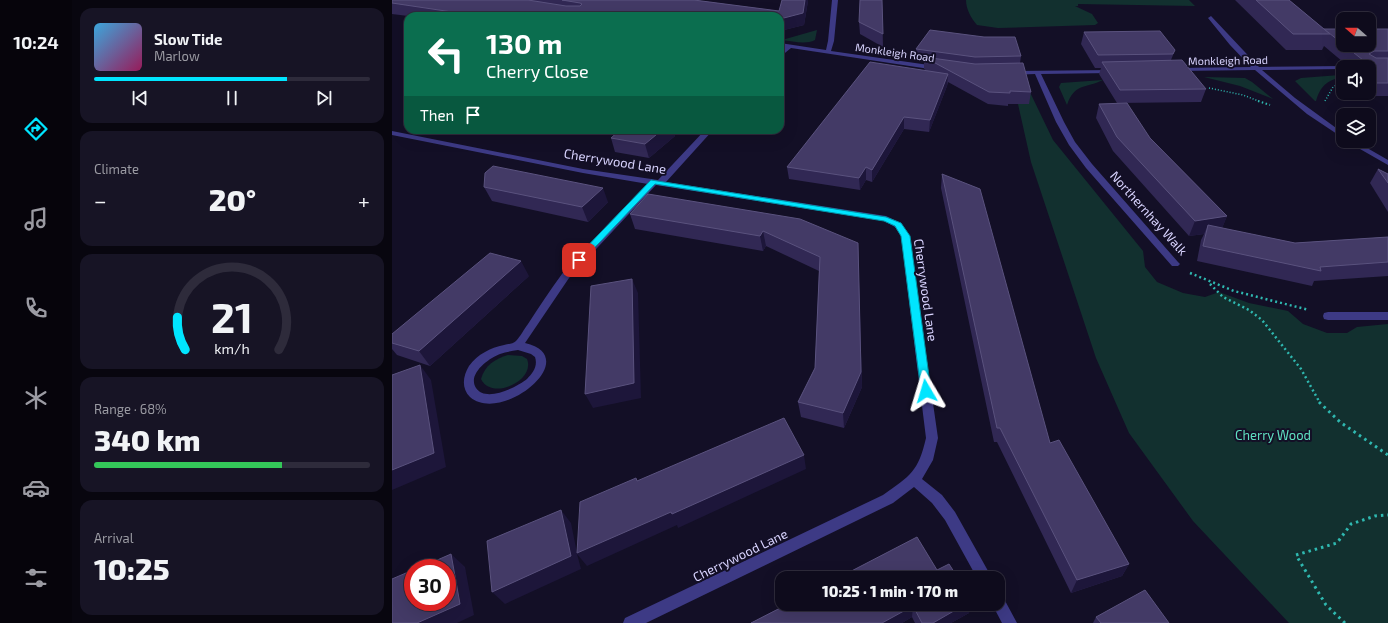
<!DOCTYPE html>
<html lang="en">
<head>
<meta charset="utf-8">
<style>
	:root { --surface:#0e0b1c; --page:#171425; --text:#f1f3f6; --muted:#9b9ba3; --line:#2e2b3b; --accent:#00e5ff }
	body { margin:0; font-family:"Exo 2",sans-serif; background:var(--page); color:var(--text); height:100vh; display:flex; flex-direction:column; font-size:15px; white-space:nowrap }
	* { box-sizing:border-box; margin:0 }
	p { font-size:13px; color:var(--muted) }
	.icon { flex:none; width:22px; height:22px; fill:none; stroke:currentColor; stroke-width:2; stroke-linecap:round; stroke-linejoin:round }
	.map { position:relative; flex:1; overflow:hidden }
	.side { display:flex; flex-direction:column; gap:8px; padding:8px; background:#08060f; width:320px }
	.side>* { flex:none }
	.guide { position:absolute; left:12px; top:12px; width:380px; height:122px; border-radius:12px; box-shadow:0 4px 16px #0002,0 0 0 1px var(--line); background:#0b6e4f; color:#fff; overflow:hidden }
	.needle { width:26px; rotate:290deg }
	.tools { position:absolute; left:944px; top:12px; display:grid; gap:8px }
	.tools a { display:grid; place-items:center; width:40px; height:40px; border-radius:8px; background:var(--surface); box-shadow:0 4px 16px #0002,0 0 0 1px var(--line); font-size:20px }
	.speed { position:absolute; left:12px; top:559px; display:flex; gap:8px; font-size:20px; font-weight:700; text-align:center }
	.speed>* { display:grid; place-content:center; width:52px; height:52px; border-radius:50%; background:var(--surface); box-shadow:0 4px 16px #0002,0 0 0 1px var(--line); line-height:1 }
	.speed .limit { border:6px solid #d22; background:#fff; color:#111 }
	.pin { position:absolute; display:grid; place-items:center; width:34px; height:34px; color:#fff; margin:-17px; border-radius:8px; box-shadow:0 2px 6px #0006 }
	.me { position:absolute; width:44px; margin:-22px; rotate:353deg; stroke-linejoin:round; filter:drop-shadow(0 0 3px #0008) }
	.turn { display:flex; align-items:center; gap:14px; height:84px; padding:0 16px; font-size:18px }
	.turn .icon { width:52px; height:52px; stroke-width:2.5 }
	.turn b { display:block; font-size:28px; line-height:34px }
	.then { display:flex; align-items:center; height:38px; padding:0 16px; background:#0003; gap:8px; font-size:15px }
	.big { font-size:30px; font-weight:800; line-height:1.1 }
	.side .tile { flex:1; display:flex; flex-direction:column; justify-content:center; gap:6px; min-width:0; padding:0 14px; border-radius:12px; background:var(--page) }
	.side .dial { align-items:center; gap:0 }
	.dial svg { height:104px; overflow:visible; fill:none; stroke:var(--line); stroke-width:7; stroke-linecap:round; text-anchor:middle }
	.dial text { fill:var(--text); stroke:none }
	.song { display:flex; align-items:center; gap:12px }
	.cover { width:48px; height:48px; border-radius:6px; background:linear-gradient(135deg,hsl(200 70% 55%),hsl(330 70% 35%)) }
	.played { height:4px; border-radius:2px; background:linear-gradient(90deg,var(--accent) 70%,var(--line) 70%) }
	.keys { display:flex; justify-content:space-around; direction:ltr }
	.heat { display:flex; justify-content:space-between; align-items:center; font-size:22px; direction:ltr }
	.charge { height:6px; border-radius:3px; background:linear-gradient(90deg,#34c759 68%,var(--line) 0) }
	.trip { position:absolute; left:383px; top:571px; width:230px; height:40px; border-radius:12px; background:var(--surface); box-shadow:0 4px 16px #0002,0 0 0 1px var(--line); font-weight:800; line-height:40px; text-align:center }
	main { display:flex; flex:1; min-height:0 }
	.menu { display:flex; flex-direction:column; width:72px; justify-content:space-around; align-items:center; background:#06040b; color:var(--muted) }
	.menu .icon { width:28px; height:28px }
	.menu .current { color:var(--accent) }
	.menu b { font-size:18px; color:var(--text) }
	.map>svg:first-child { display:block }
</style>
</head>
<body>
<main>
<nav class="menu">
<b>10:24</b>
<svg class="icon current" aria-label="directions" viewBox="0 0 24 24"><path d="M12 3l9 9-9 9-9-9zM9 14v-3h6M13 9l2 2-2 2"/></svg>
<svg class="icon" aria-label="music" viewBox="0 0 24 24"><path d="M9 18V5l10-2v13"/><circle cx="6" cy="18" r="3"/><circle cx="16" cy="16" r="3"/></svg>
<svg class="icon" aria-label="phone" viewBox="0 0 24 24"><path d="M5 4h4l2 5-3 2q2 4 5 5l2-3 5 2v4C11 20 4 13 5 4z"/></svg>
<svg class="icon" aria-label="climate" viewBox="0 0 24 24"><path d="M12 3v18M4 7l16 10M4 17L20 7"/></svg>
<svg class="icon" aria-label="car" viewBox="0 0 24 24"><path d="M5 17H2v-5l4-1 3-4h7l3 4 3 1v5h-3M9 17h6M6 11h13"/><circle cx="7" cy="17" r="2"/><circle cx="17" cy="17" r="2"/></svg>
<svg class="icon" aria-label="filters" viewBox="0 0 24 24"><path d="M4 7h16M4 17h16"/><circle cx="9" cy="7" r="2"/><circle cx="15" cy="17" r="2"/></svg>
</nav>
<section class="side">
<div class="tile">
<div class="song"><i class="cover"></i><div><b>Slow Tide</b><p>Marlow</p></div></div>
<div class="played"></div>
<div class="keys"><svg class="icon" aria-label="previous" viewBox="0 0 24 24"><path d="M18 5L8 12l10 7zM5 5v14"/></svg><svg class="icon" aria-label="pause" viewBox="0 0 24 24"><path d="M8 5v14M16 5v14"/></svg><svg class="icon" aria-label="next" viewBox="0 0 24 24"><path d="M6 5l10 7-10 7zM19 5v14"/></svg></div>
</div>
<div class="tile"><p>Climate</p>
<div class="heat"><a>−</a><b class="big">20°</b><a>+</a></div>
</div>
<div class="tile dial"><svg viewBox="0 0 100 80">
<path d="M14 69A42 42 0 1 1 86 69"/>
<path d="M14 69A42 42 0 0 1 8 44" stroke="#00e5ff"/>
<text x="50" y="56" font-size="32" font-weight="700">21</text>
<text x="50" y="72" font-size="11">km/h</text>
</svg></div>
<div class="tile"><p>Range · 68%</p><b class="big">340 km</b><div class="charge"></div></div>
<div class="tile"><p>Arrival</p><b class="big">10:25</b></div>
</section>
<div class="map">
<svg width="996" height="623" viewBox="0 0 996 623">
	<rect width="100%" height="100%" fill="#130f26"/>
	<g fill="#12302f">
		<path d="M 574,0 L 797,0 L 803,6 L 686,4 L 686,6 L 683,6 L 700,14 L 706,23 L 703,25 L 606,28 L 585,25 C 579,18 574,9 574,0 Z"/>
		<path d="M 425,30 L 423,40 C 413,45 401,41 390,40 Z"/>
		<path d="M 948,75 L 950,76 C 934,82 929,85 924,101 L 923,101 L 903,81 L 909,78 Z"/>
		<path d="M 812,77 L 853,78 L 860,82 L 881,99 L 848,86 Z"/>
		<path d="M 711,80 C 695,88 682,83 675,105 L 667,87 L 669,83 Z"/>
		<path d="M 621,82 L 634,84 L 661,140 L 751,251 L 753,267 L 765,282 L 791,293 L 813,297 L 827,292 L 857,303 L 896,311 L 911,324 L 935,333 L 955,333 L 965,327 L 996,324 L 996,623 L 897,623 L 801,521 L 737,433 L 704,358 L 639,162 Z"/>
		<path d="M 116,355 L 130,356 L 135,359 C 144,381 99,401 89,379 C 93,365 103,359 116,355 Z"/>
	</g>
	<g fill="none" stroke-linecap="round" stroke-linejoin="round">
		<g stroke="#2fb8b0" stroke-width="1.5" stroke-dasharray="1 2" stroke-linecap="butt">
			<path d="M 817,88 L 851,95 L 869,102"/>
			<path d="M 933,101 L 941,87 L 945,85"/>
		</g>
		<path stroke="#2fb8b0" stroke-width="2" stroke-dasharray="1.5 2.5" stroke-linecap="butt" d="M 866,101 L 878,105"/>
		<g stroke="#2fb8b0" stroke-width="2.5" stroke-dasharray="2 3" stroke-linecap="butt">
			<path d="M 798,273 L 842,291 L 917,310"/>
			<path d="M 818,284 L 831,297 L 857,310 L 870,320 L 909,369 L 928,403"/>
		</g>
		<g stroke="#2fb8b0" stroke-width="3" stroke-dasharray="2.5 4" stroke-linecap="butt">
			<path d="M 927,402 L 948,422 L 996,455"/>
			<path d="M 953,623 L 934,605 L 904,555 L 945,543 L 959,524 L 983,516 L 996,515"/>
		</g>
		<g fill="#3d3a85" fill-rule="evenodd">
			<path d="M 440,0 L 446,0 L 442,41 L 439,51 L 544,66 L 547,68 L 544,70 L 399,48 L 388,57 L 388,52 L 393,47 L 388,47 L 388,43 L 434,50 L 436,41 Z"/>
			<path d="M 819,16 L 867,67 L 953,66 L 954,67 L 951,67 L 951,69 L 870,70 L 903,98 L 951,133 L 951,138 L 915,114 L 863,70 L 784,71 L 784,69 L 786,68 L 859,67 L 838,45 L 816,18 Z"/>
			<path d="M 722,70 L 722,72 L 720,73 L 649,74 L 672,122 L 683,142 L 700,164 L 786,262 L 788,264 L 786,266 L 780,266 L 694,168 L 677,145 L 664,122 L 643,74 L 620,75 L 617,73 L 620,71 Z"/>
			<path d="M 313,130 L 321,130 L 274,182 L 494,216 L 509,223 L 517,236 L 546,438 L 541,460 L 530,479 L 550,495 L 563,512 L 600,578 L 585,578 L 553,520 L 540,503 L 522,487 L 501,503 L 254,623 L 231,623 L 233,618 L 491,495 C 519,475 526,472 534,438 L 509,236 L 503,227 L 492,221 L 264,185 L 177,278 L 133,343 C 193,357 110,425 78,397 C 69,388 71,376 77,366 C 86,354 98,348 112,345 C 116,344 121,344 124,341 C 128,337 132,329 136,324 C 147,307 158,290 170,274 C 179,263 190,253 200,243 C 218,223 237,204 256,184 L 191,173 L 0,135 L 0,131 L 191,169 L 266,180 ZM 126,350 L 139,354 L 143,357 C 146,366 141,373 135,379 C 125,387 94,403 84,388 C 75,374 97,358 108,354 C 114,352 120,351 126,350 Z"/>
			<path d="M 954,141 L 963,141 L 996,160 L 996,165 Z"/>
			<path d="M 936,312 L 996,312 L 996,320 L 936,320 L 932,319 L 931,316 L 932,313 Z"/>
			<path d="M 606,595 L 611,597 L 625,623 L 610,623 L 600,604 L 606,604 Z"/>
		</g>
	</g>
	<g fill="#312854">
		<path d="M 0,0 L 302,0 L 387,11 L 390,0 L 416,0 L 416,1 L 412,25 L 388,31 L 388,16 L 16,16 L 0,14 Z"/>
		<path d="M 490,0 L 491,47 L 468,34 L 467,22 Z"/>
		<path d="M 843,0 L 897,0 L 932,29 L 951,29 L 951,45 L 977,45 L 996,29 L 996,96 L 958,96 L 960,93 L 977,93 L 977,67 L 957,67 L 932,46 L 930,50 L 894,50 Z"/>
		<path d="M 692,32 L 783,50 L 779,60 L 814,89 L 809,102 L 725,103 L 707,74 L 709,68 L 703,68 L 689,44 Z"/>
		<path d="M 524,49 L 629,56 L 628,63 L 639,92 L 637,104 L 616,104 L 616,106 L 596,104 L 556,82 L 555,86 L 537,132 L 512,129 L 480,182 L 474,180 L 468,190 L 397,179 L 395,167 L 535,71 L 532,69 L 532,62 L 524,61 Z"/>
		<path d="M 707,104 L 758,138 L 835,216 L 830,228 L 903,243 L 996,237 L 996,276 L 922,281 L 920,286 L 805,261 L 809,240 L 812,234 L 797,236 L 721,151 L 704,118 Z"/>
		<path d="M 228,130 L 282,130 L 283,136 L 257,158 L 223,152 L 219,138 Z"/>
		<path d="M 986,169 L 996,174 L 996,212 L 978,183 Z"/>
		<path d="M 550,174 L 658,443 L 737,564 L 730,576 L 679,593 L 605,442 L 602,442 L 549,188 Z"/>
		<path d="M 92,187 L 216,202 L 196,222 L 100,201 Z"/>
		<path d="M 238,214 L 466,243 L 470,387 L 452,428 L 409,417 L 406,402 L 423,368 L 427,271 L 374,246 L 371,251 L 243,229 Z"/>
		<path d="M 137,276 L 38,366 L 5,355 L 0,349 L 0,334 Z"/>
		<path d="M 396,604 L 579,604 L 577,613 L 559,623 L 523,623 L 520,617 L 510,623 L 359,623 Z"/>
		<path d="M 704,617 L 777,623 L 701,623 Z"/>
	</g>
	<g fill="#1d163a">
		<path d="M 413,0 L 416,0 L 416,1 L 412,25 L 388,31 L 388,19 Z"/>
		<path d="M 556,74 L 555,86 L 537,132 L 538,120 Z"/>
		<path d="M 512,117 L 512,129 L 480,182 L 480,170 Z"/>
		<path d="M 270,130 L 282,130 L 283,136 L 257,158 L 253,144 Z"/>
		<path d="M 474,167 L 474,180 L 468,190 L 467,178 Z"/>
		<path d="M 211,188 L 216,202 L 196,222 L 190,207 Z"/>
		<path d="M 835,216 L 829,231 L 816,225 L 812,234 L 797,236 L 803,221 Z"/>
		<path d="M 371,231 L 374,246 L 371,251 L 368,236 Z"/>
		<path d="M 466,258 L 470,387 L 452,428 L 451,413 Z"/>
		<path d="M 129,261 L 137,276 L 38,366 L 27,351 Z"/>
		<path d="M 240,279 L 246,293 L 249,398 L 201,408 L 193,394 Z"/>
		<path d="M 28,365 L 39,380 L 54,467 L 0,490 L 0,470 Z"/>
		<path d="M 412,455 L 414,469 L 286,528 L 285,525 L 195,566 L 185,554 L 189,569 L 113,604 L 100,592 L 169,510 L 179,523 L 185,553 L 279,512 Z"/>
		<path d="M 59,554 L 73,567 L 82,615 L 65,623 L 25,623 Z"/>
		<path d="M 737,564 L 730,576 L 679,593 L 685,580 Z"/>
		<path d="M 574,604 L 579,604 L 577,613 L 559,623 L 541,623 Z"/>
		<path d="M 521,606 L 520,617 L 510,623 L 490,623 Z"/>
	</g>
	<g fill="#433a66" stroke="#5a527e">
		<path d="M 0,0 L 136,0 L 174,6 L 188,6 L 190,4 L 188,3 L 170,0 L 302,0 L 387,11 L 390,0 L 413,0 L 411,13 L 388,19 L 388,16 L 87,16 L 0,3 Z"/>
		<path d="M 468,0 L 490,0 L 491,34 L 467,22 Z"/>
		<path d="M 864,0 L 897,0 L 938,34 L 901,34 Z"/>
		<path d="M 932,29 L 951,29 L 951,44 Z"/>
		<path d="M 977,29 L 996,29 L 996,51 L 982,51 L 977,54 L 984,58 L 996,58 L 996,83 L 977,83 L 977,67 L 974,67 L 976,64 L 952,45 L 977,45 Z"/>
		<path d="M 538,30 L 592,37 L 623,37 L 629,56 L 583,57 L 524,49 Z"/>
		<path d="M 768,31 L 783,50 L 781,54 L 706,55 L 692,32 Z"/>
		<path d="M 532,57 L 583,64 L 631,63 L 639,92 L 618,91 L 618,93 L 597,92 Z"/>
		<path d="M 790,60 L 814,89 L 728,90 L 710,62 Z"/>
		<path d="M 478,62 L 556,74 L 538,120 L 512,117 L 480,170 L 474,167 L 467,178 L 395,167 Z"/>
		<path d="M 735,103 L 758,138 L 835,216 L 803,221 L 725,137 L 707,104 Z"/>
		<path d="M 228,130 L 270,130 L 253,144 L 219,138 Z"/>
		<path d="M 101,166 L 211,188 L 190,207 L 92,187 L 93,173 Z"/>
		<path d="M 986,169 L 996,174 L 996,183 Z"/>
		<path d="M 550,174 L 588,189 L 658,443 L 667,440 L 737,564 L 685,580 L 608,428 L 605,428 Z"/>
		<path d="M 256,194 L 408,219 L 466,243 L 469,372 L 451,413 L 406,402 L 423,368 L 428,257 L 371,231 L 368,236 L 238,214 Z"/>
		<path d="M 816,225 L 903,243 L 996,237 L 996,262 L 928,267 L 929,271 L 811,246 Z"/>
		<path d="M 98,253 L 129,261 L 27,351 L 0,343 L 0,334 Z"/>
		<path d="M 240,279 L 242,383 L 193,394 L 199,286 Z"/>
		<path d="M 28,365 L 42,453 L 0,470 L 0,375 Z"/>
		<path d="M 392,418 L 412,455 L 280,514 L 279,512 L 185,553 L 188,502 L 244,478 L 245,481 Z"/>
		<path d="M 169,510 L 179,556 L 100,592 L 95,541 Z"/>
		<path d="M 525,537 L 545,570 L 557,564 L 566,578 L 446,578 Z"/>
		<path d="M 59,554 L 68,604 L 25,623 L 0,623 L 0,579 L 21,570 L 21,602 L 55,602 L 55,568 L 27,568 Z"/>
		<path d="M 753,590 L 777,623 L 709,623 L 704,617 Z"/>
		<path d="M 396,604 L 574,604 L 541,623 L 530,623 L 521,606 L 490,623 L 359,623 Z"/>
	</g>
	<path fill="#00e5ff" stroke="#0095a6" d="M 259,180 L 494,217 L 509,223 L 518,236 L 539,391 L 538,394 L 530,394 L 529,391 L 509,236 L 503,226 L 492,221 L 263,184 L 190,261 L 184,261 L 183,260 L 184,258 Z"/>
	<g text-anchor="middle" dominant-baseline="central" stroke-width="4" stroke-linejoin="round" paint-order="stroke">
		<g font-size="11" fill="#d9d4ff" stroke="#130f26">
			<text transform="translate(503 52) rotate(8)">Monkleigh Road</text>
			<text transform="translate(836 60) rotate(-1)">Monkleigh Road</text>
		</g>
		<g font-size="13" fill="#d9d4ff" stroke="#130f26">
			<text transform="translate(223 161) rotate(9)">Cherrywood Lane</text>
			<text transform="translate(757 213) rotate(48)">Northernhay Walk</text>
			<text transform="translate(534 290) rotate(82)">Cherrywood Lane</text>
			<text transform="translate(348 555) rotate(-26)">Cherrywood Lane</text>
		</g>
		<g font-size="13" fill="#5fe0c0" stroke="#130f26">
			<text x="881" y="435">Cherry Wood</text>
		</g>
	</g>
</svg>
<div class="tools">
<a><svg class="needle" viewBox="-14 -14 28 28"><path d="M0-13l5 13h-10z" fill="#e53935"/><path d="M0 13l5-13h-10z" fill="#9b9ba3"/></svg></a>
<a><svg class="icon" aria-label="sound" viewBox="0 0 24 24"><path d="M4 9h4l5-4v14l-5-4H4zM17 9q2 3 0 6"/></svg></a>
<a><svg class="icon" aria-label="layers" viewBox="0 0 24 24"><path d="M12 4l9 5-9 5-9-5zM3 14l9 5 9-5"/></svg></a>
</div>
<div class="speed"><div class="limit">30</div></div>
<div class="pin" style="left:187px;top:260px;background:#d93025"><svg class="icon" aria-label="arrive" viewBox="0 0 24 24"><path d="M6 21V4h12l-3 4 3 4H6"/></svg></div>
<svg class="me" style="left:534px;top:391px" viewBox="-20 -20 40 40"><path d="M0-17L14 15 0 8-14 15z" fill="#00e5ff" stroke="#fff" stroke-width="4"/></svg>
<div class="trip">10:25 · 1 min · 170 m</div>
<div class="guide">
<div class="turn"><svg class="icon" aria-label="left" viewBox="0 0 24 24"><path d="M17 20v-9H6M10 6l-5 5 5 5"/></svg><div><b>130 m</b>Cherry Close</div></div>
<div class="then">Then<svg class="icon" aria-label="arrive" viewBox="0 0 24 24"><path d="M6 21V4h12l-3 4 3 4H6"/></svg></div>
</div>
</div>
</main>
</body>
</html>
